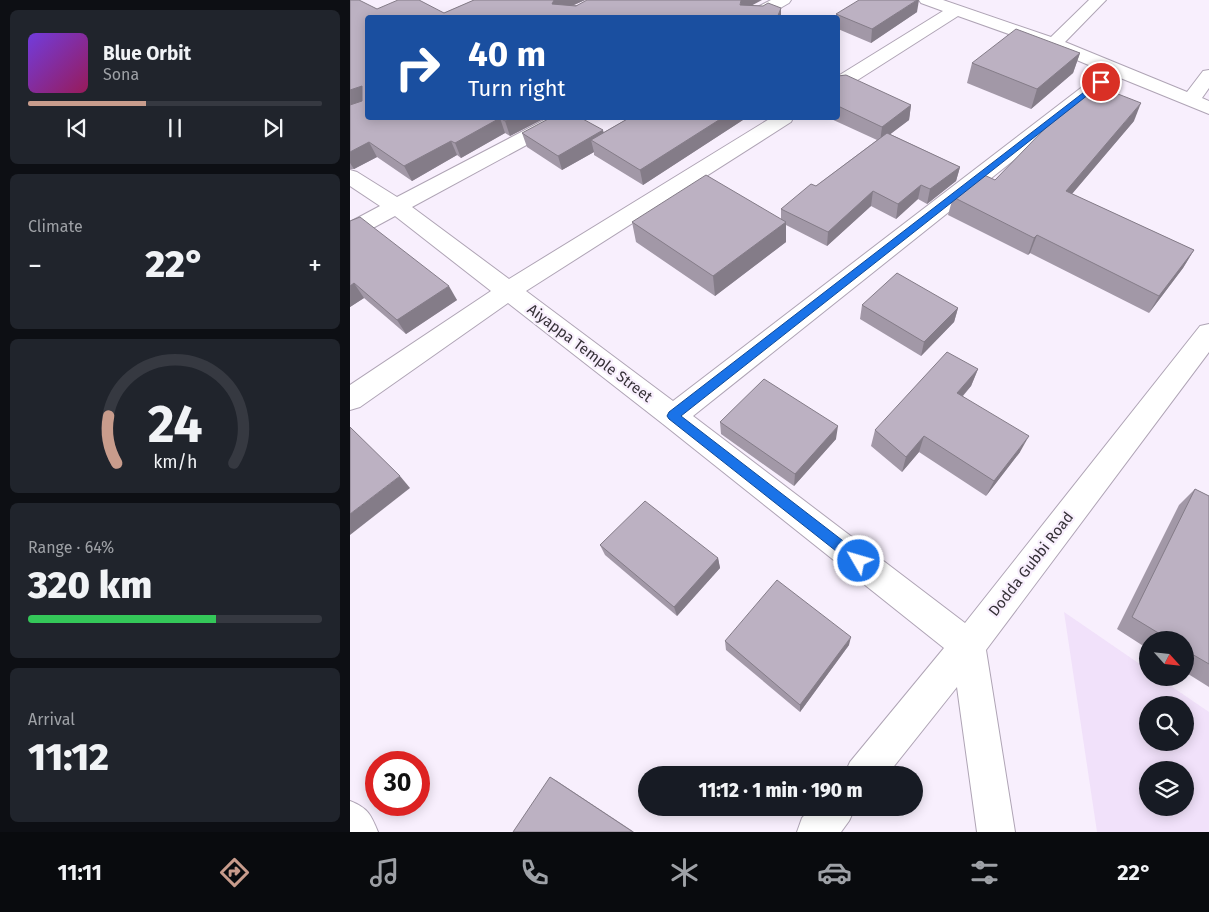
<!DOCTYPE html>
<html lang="en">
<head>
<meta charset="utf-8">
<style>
	:root { --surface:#171b24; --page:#20242c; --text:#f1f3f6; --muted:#9ea1a6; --line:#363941; --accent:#c89c8c }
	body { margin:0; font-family:"Fira Sans",sans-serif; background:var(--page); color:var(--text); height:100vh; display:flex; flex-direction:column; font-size:19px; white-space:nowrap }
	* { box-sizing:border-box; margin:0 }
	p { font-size:16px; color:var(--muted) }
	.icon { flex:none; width:28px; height:28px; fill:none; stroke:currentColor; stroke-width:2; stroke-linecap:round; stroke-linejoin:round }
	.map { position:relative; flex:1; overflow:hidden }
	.drawer { display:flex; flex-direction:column; gap:10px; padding:10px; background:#0d0f14; width:350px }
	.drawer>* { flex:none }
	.banner { position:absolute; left:15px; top:15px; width:475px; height:105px; border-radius:5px; box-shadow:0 2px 12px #0003; background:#1a4fa0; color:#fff; overflow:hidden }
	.needle { width:32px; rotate:117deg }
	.fabs { position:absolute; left:789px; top:631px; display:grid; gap:10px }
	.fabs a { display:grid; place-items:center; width:55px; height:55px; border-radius:50%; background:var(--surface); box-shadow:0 2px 12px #0003; font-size:25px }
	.speed { position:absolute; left:15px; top:751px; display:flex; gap:10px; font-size:25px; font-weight:700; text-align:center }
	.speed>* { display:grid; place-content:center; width:65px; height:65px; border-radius:50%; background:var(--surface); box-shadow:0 2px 12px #0003; line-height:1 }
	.speed .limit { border:8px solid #d22; background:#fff; color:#111 }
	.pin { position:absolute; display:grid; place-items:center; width:42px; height:42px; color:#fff; margin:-21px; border:2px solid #fff; border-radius:50%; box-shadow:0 1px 5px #0007 }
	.me { position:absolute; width:55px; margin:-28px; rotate:308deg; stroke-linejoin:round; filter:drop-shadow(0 0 4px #0008) }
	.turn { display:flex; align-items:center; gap:18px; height:105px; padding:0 20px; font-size:22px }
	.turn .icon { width:65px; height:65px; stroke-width:2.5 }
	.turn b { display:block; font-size:35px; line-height:42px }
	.big { font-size:38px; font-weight:800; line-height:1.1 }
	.drawer .widget { flex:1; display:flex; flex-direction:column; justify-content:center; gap:8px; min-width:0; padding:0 18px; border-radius:8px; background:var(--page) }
	.drawer .dial { align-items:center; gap:0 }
	.dial svg { height:130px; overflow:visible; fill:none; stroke:var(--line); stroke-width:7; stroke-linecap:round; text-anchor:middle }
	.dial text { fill:var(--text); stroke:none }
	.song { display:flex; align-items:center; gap:15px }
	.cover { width:60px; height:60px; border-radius:8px; background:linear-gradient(135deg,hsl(260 70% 55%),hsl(330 70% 35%)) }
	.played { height:5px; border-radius:2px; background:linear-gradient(90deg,var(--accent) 40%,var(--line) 40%) }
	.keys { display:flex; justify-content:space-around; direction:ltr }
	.heat { display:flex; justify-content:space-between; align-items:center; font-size:28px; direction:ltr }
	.charge { height:8px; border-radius:4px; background:linear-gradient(90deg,#34c759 64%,var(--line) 0) }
	.trip { position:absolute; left:288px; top:766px; width:285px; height:50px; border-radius:25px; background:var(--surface); box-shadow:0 2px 12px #0003; font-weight:800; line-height:50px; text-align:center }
	.tabs { display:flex; height:80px; justify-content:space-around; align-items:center; background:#090b0e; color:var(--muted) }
	.tabs .icon { width:35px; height:35px }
	.tabs .on { color:var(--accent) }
	.tabs b { font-size:22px; color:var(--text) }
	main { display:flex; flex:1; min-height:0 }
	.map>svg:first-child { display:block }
</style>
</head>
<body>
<main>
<section class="drawer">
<div class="widget">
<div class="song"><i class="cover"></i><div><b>Blue Orbit</b><p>Sona</p></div></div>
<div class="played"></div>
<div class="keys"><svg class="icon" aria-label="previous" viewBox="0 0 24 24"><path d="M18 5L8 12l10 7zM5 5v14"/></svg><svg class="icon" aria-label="pause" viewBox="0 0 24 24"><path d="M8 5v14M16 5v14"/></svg><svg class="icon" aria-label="next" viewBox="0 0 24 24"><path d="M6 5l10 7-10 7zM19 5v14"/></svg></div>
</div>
<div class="widget"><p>Climate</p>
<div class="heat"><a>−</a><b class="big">22°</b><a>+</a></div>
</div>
<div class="widget dial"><svg viewBox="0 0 100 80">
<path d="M14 69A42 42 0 1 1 86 69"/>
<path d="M14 69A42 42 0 0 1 9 40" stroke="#c89c8c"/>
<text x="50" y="56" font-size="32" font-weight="700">24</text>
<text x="50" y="72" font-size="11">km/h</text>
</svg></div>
<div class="widget"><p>Range · 64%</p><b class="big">320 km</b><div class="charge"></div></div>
<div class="widget"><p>Arrival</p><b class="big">11:12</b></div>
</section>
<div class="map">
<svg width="859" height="832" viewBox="0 0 859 832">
	<rect width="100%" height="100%" fill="#f8effd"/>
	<path fill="#f1e1fa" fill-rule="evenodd" d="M 714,612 L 797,669 L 798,678 L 809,678 L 859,712 L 859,832 L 747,832 ZM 798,705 L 835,705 L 835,742 L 798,742 ZM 798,770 L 835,770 L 835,808 L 798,808 Z"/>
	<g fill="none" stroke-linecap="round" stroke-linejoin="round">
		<defs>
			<g id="minor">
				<path d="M 421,0 L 441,0 L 439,3 L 413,18 L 392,18 L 394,14 Z"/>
				<path d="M 569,0 L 593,0 L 701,37 L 739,0 L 756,0 L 715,42 L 837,92 L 853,71 L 859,70 L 859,88 L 852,98 L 859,101 L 859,114 L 768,77 L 343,416 L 615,623 L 850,326 L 859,324 L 859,352 L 636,650 L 665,832 L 627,832 L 607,687 L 537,775 L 494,775 L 500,762 L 594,648 L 313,424 L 158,303 L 10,407 L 0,410 L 0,385 L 141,291 L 45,216 L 8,236 L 0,239 L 0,222 L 30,206 L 0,186 L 0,170 L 7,172 L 47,197 L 198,118 L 221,118 L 219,122 L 62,207 L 159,279 L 421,118 L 443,118 L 441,122 L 176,291 L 323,401 L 753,71 L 698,48 L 608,16 L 495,88 L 488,89 L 488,76 L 593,11 L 571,3 Z"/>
				<path d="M 0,801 C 18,808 21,815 28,832 L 0,832 Z"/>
				<path d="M 461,808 L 505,808 L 499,821 L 491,832 L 447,832 L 452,818 Z"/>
			</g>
		</defs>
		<use href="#minor" stroke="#afa4b5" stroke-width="2"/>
		<use href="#minor" fill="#fff" fill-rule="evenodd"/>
	</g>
	<g fill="#a298a7">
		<path d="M 0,0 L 27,9 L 94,13 L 124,0 L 235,0 L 224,5 L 403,5 L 431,8 L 431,18 L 18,18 L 195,118 L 160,136 L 155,133 L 111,158 L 107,155 L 62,181 L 27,157 L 4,169 L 0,169 Z"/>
		<path d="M 567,12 L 521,43 L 488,29 L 488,18 L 486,18 L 486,14 Z"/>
		<path d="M 730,53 L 723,73 L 681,109 L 617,83 L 622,63 Z"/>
		<path d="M 488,74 L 488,76 L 561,105 L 559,120 L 540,134 L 610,167 L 606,181 L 577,204 L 568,199 L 546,219 L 521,206 L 477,246 L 436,225 L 436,242 L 365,296 L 286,242 L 282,222 L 431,219 L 431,209 L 466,186 L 527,140 L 479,118 L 488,118 Z"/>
		<path d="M 279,118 L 396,118 L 293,185 L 244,155 L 244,152 L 212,170 L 177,147 L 172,133 L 254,132 Z"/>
		<path d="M 784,121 L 722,194 L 844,250 L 833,268 L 799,313 L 680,253 L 678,255 L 598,215 L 603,197 L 645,180 Z"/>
		<path d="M 0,221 L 107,300 L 56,334 L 14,298 L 0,307 Z"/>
		<path d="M 512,305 L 608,308 L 604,322 L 571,356 L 510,319 Z"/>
		<path d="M 628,369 L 621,386 L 613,396 L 670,452 L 636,496 L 569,452 L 552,472 L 521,446 L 525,430 Z"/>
		<path d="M 370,422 L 486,439 L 444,486 L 371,434 Z"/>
		<path d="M 845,489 L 859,496 L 859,687 L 835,672 L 835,640 L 798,640 L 798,649 L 767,629 L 829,505 Z"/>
		<path d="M 250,545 L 368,558 L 370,568 L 327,616 L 255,555 Z"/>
		<path d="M 375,641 L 499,645 L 450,712 L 376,650 Z"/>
	</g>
	<g fill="#847c88">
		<path d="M 204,0 L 235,0 L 208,12 L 202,4 Z"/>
		<path d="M 391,0 L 412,0 L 399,7 L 390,5 Z"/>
		<path d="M 567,0 L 569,0 L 567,12 L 521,43 L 522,29 Z"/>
		<path d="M 431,8 L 431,18 L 427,18 Z"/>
		<path d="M 730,53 L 723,73 L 681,109 L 687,89 Z"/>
		<path d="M 12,86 L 18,101 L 0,107 L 0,90 Z"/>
		<path d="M 791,103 L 784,121 L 709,209 L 716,191 Z"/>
		<path d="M 561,105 L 559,120 L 530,142 L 532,127 Z"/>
		<path d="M 150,118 L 155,133 L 111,158 L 105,143 Z"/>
		<path d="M 161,118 L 195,118 L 160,136 L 155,121 Z"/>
		<path d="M 372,118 L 396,118 L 293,185 L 290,170 Z"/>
		<path d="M 253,130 L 257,144 L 241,140 L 244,152 L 212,170 L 208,156 Z"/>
		<path d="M 101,141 L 107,155 L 62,181 L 54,166 Z"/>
		<path d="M 19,142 L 27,157 L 4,169 L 0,163 L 0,152 Z"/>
		<path d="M 610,167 L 606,181 L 577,204 L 580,189 Z"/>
		<path d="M 571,185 L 568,199 L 546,219 L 548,204 Z"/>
		<path d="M 523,191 L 521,206 L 477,246 L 478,232 Z"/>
		<path d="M 436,222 L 436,242 L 365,296 L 363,276 Z"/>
		<path d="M 687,235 L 680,253 L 678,255 L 684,238 Z"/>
		<path d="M 844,250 L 833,268 L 799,313 L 809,296 Z"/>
		<path d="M 4,283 L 14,298 L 0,307 L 0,286 Z"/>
		<path d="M 99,286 L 107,300 L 56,334 L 47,320 Z"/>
		<path d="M 608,308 L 604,322 L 571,356 L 574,342 Z"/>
		<path d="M 628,369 L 621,386 L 601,409 L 607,393 Z"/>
		<path d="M 488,426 L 486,439 L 444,486 L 445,474 Z"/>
		<path d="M 574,436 L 569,452 L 552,472 L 556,457 Z"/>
		<path d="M 679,436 L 670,452 L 636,496 L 644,481 Z"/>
		<path d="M 50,476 L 60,488 L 0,535 L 0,514 Z"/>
		<path d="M 368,558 L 370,568 L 327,616 L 324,607 Z"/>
		<path d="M 501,637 L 499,645 L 450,712 L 450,705 Z"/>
		<path d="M 200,777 L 207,781 L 284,832 L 283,832 Z"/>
	</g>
	<g fill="#bcb1c2" stroke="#847c88">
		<path d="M 0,0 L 9,0 L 27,9 L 48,0 L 69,0 L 94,13 L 124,0 L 204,0 L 202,4 L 226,6 L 237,0 L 391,0 L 390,5 L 413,6 L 418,3 L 431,8 L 427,18 L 18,18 L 18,118 L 161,118 L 155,121 L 150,118 L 105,143 L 101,141 L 54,166 L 19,142 L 0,152 L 0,105 L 12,101 L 12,86 L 0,90 Z"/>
		<path d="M 509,0 L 567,0 L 522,29 L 486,14 Z"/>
		<path d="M 666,29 L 730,53 L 687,89 L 622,63 Z"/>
		<path d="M 488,74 L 488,76 L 496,75 L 561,105 L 532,127 L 488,106 Z"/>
		<path d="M 745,85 L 791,103 L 716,191 L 844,250 L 809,296 L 687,235 L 684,238 L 603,197 L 632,174 L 645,180 L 708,115 Z"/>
		<path d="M 200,118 L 231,118 L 253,130 L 208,156 L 172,133 Z"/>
		<path d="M 279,118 L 372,118 L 290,170 L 241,140 Z"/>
		<path d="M 537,133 L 610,167 L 580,189 L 571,185 L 548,204 L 523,191 L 478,232 L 431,209 L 461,184 L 466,186 Z"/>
		<path d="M 356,175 L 436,222 L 363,276 L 282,222 Z"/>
		<path d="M 10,217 L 99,286 L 47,320 L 4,283 L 0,286 L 0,221 Z"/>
		<path d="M 547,273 L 608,308 L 574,342 L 512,305 Z"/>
		<path d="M 597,352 L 628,369 L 607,393 L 679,436 L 644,481 L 574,436 L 556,457 L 525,430 Z"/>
		<path d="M 414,379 L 488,426 L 445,474 L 370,422 Z"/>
		<path d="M 0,427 L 50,476 L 0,514 Z"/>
		<path d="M 845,489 L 859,496 L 859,664 L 835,650 L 835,640 L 820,640 L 782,617 Z"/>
		<path d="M 295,501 L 368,558 L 324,607 L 250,545 Z"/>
		<path d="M 427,580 L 501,637 L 450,705 L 375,641 Z"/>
		<path d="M 200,777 L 283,832 L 163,832 Z"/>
	</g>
	<path fill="#1a73e8" stroke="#114b97" d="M 751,79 L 755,82 L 753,83 L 331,416 L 514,557 L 516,561 L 514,566 L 509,567 L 505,566 L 319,419 L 317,416 L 319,412 Z"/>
	<g text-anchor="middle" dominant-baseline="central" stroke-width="4.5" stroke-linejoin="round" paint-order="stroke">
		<g font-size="15" fill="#353037" stroke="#f8effd">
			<text transform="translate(240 353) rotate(37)">Aiyappa Temple Street</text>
			<text transform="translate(681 564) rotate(-52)">Dodda Gubbi Road</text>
		</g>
	</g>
</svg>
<div class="fabs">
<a><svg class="needle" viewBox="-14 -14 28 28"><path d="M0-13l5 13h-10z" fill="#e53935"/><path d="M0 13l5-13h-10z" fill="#9ea1a6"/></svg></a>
<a><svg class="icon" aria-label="search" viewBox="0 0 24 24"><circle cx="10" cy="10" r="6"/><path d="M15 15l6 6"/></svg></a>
<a><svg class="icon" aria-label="layers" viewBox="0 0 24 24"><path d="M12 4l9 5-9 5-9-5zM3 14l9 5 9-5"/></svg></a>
</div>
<div class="speed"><div class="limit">30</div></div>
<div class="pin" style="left:751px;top:82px;background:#d93025"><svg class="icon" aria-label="arrive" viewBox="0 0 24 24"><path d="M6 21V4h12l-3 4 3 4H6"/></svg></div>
<svg class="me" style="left:509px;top:561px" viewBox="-20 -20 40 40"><circle r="17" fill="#1a73e8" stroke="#fff" stroke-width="3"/><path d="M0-11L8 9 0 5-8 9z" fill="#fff"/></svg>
<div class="trip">11:12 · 1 min · 190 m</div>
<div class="banner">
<div class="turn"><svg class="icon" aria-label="right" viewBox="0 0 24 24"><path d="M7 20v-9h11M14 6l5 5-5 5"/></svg><div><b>40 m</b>Turn right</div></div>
</div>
</div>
</main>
<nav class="tabs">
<b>11:11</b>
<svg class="icon on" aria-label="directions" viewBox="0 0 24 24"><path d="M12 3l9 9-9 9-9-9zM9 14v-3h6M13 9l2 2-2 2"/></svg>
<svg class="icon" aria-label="music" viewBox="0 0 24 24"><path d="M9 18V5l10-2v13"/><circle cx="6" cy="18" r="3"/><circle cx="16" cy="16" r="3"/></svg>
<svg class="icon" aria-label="phone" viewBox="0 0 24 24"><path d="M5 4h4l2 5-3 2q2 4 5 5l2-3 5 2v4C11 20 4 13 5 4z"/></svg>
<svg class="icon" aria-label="climate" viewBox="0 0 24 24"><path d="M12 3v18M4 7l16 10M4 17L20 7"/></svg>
<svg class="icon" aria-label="car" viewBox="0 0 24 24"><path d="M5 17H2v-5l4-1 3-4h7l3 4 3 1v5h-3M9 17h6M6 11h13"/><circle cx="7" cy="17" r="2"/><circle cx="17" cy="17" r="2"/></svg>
<svg class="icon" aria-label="filters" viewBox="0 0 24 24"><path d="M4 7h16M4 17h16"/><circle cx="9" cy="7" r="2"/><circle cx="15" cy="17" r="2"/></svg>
<b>22°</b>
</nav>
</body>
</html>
